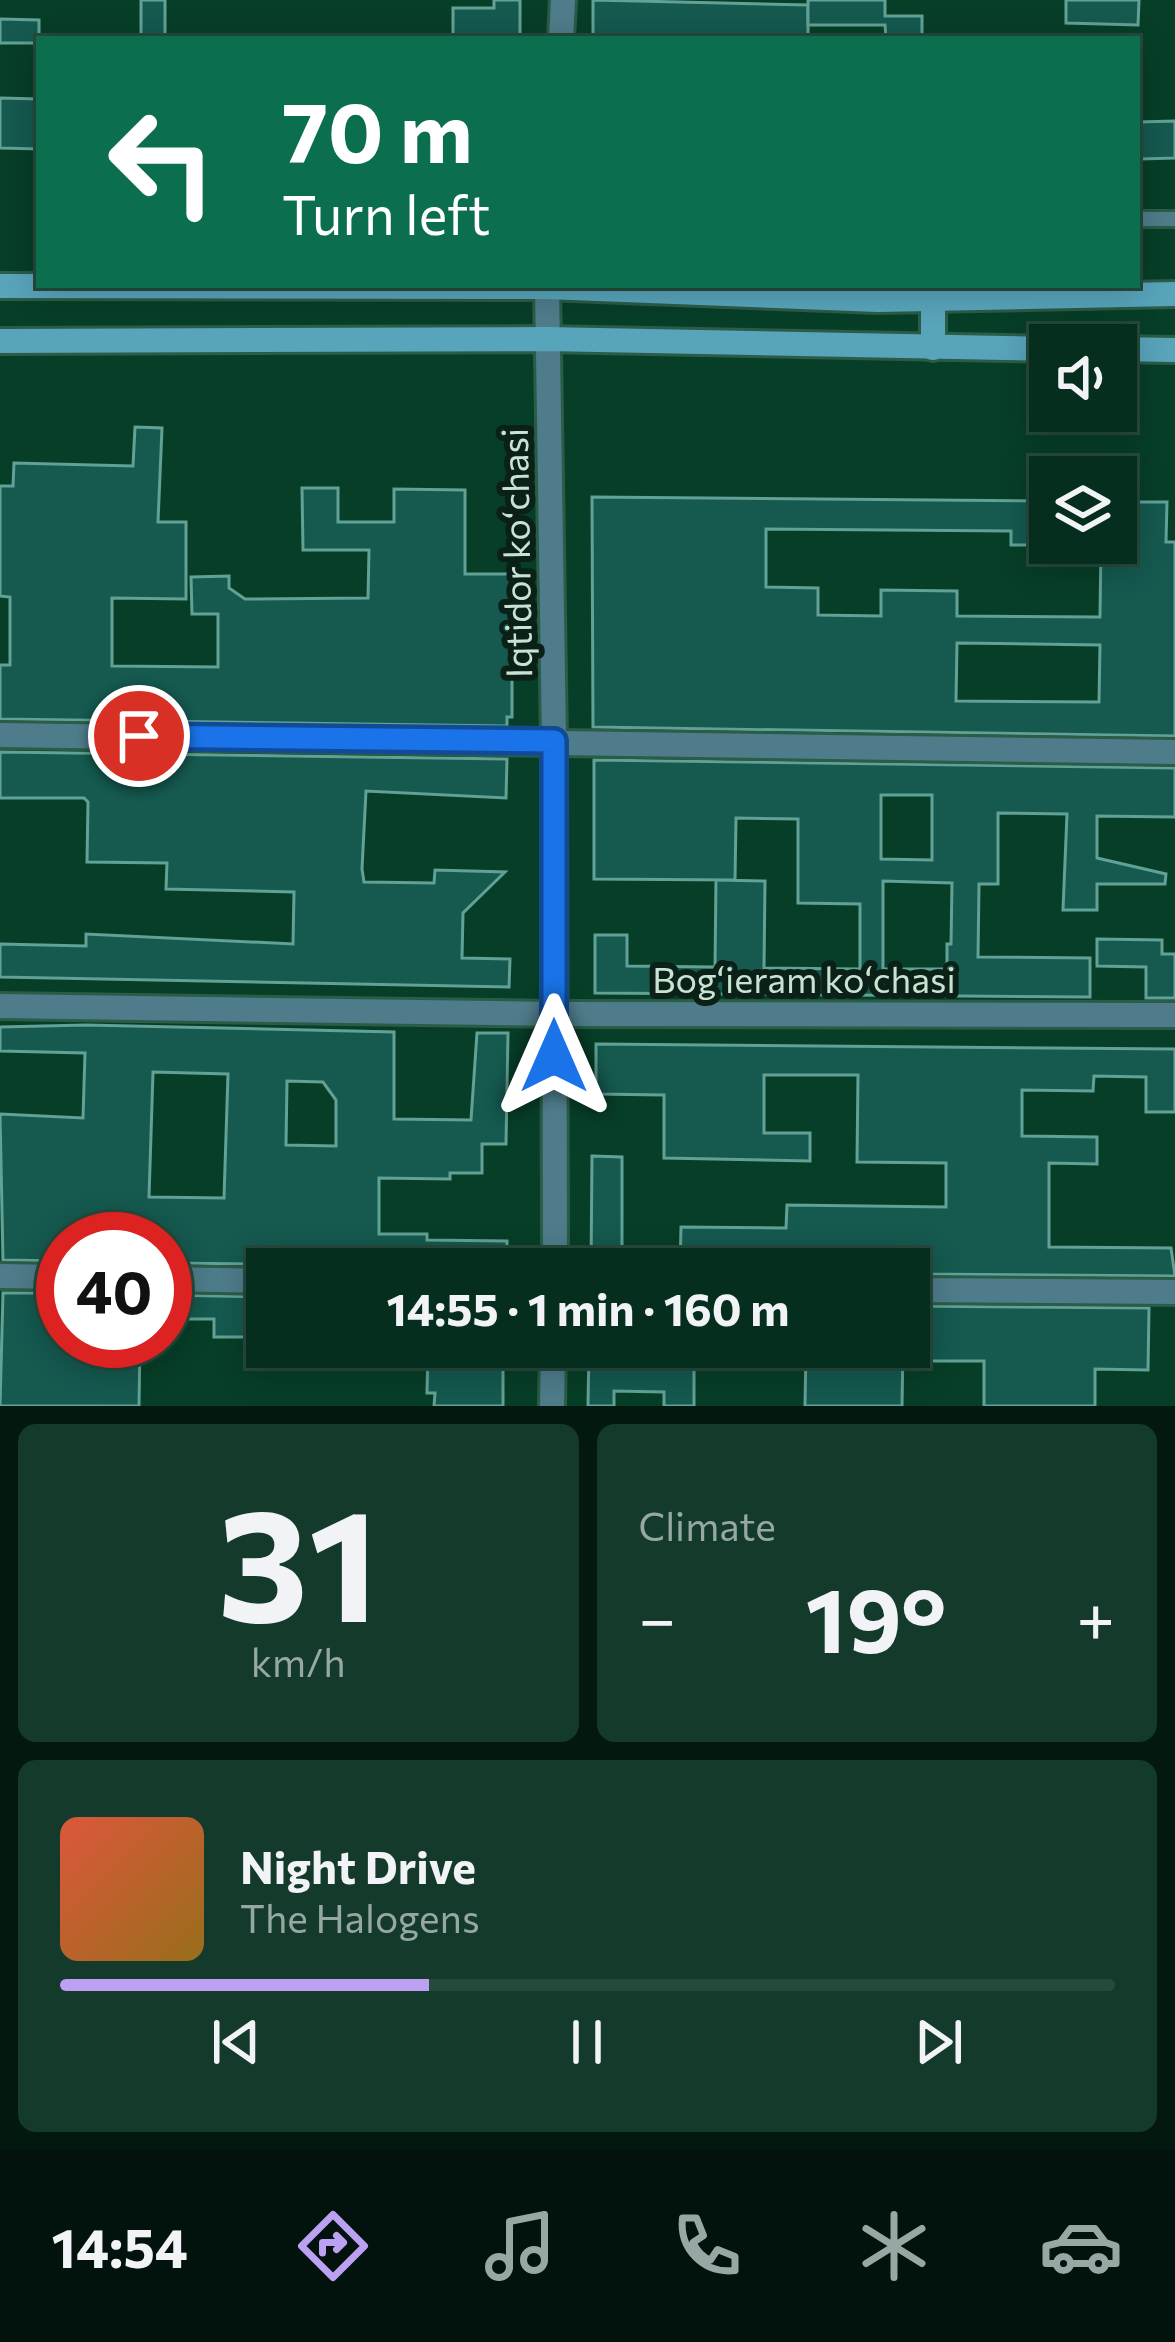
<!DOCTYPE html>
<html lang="en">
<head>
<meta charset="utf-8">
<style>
	:root { --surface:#052e1e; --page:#133a2b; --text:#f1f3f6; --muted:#97a8a4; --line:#264a3c; --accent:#bca0f2 }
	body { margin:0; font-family:Commissioner,sans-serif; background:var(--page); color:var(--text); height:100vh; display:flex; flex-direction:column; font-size:45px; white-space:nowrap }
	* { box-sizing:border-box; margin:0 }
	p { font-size:39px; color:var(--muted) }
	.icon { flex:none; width:66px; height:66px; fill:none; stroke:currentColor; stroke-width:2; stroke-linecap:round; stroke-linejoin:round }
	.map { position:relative; height:1406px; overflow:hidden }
	.drawer { display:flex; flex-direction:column; gap:18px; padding:18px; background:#031910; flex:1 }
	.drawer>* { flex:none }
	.top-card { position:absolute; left:36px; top:36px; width:1104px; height:252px; border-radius:0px; box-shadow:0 6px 30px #0003,0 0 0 3px var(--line); background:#0b6e4f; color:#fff; overflow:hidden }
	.tools { position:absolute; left:1029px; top:324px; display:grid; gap:24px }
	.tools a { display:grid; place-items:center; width:108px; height:108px; border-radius:0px; background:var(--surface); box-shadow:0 6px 30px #0003,0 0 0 3px var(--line); font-size:60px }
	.speed { position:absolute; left:36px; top:1212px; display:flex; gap:24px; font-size:60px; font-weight:700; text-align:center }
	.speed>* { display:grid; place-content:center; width:156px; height:156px; border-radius:50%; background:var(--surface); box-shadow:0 6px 30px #0003,0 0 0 3px var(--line); line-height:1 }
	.speed .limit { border:18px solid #d22; background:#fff; color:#111 }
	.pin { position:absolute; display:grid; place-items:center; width:102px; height:102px; color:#fff; margin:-51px; border:6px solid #fff; border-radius:50%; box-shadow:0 3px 12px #0007 }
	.me { position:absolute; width:132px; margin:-66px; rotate:0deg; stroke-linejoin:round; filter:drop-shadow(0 0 9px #0008) }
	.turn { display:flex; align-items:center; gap:42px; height:252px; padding:0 48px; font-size:54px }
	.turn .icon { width:156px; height:156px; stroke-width:2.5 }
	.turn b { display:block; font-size:84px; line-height:102px }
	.big { font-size:90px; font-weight:700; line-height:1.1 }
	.drawer .widget { flex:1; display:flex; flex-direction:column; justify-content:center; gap:18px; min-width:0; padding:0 42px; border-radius:18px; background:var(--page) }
	.drawer .dial { align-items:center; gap:0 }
	.dial b { font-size:156px; line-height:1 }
	.song { display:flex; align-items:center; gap:36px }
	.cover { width:144px; height:144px; border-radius:18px; background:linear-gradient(135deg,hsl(10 70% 55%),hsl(40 70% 35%)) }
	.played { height:12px; border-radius:6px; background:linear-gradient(90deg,var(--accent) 35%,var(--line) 35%) }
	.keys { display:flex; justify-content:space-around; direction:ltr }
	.heat { display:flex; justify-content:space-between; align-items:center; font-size:66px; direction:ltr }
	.drawer .tiles { flex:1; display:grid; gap:18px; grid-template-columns:1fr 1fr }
	.widget:last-child { grid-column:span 2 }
	.trip { position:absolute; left:246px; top:1248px; width:684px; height:120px; border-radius:0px; background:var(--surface); box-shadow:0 6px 30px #0003,0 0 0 3px var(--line); font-weight:700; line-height:120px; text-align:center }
	.dock { display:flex; height:192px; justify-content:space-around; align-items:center; background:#02120c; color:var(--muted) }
	.dock .icon { width:84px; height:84px }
	.dock .on { color:var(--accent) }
	.dock b { font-size:54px; color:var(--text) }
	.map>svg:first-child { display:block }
</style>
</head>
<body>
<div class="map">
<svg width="1175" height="1406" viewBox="0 0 1175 1406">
	<rect width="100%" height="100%" fill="#073e28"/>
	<g fill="#15594f" stroke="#62a195" stroke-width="3" fill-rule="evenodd">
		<rect x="141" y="0" width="24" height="39"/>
		<path d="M 494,0 L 520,0 L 520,39 L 453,39 L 453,8 L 494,8 Z"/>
		<path d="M 593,0 L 808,5 L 808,39 L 593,39 Z"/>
		<path d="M 808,0 L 885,0 L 885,16 L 922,16 L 922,39 L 886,39 L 885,25 L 808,25 Z"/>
		<path d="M 1066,0 L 1139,0 L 1138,25 L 1066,23 Z"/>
		<path d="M 0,19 L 39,20 L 39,43 L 0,43 Z"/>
		<path d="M 0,98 L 39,99 L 39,149 L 0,148 Z"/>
		<path d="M 1175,121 L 1175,158 L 1141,159 L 1139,122 Z"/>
		<path d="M 135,427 L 162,428 L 158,522 L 186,522 L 186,599 L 112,598 L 112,666 L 218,667 L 218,614 L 192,614 L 191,577 L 229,576 L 229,588 L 245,599 L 368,598 L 369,550 L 303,550 L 302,488 L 338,488 L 338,522 L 394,522 L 394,489 L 465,490 L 465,574 L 518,574 L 518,626 L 512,626 L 512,717 L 507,717 L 507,726 L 0,719 L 0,665 L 10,665 L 10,597 L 0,596 L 0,486 L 13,486 L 14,463 L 133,466 Z"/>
		<path d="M 592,497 L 1050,501 L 1050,545 L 1011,545 L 1011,531 L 766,529 L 766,587 L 818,588 L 818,615 L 881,616 L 881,590 L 957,591 L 957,616 L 1100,617 L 1101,543 L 1116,543 L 1116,502 L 1167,502 L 1166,542 L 1175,542 L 1175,736 L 593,727 ZM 957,643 L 1100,645 L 1099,702 L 956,701 Z"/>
		<path d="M 0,752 L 507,759 L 506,798 L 366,791 L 362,869 L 364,882 L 434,883 L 435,870 L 505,872 L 463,913 L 462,958 L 510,959 L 509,987 L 0,977 L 0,944 L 86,946 L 86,934 L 293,944 L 294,892 L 166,889 L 167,863 L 87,862 L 88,802 L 84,798 L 0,798 Z"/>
		<path d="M 594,760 L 1175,768 L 1175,817 L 1097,816 L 1097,858 L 1166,874 L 1165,884 L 1097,884 L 1097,910 L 1063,910 L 1067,814 L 998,813 L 998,884 L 979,884 L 978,957 L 1090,958 L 1090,997 L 595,993 L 595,935 L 627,935 L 627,966 L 715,967 L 716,880 L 765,881 L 764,968 L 860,969 L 860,904 L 798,903 L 798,819 L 736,818 L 735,880 L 594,879 ZM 881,795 L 932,795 L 932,860 L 881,859 ZM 883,881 L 952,883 L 951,944 L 947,944 L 947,969 L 883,969 Z"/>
		<path d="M 1097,939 L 1162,940 L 1162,954 L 1175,954 L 1175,998 L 1146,998 L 1146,967 L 1097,966 Z"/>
		<path d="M 86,1025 L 394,1032 L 394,1119 L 471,1120 L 477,1033 L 508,1033 L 506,1144 L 482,1144 L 482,1173 L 450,1173 L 450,1179 L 379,1178 L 379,1234 L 427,1234 L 427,1240 L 507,1241 L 507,1264 L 278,1260 L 267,1260 L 267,1264 L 165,1263 L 165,1239 L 63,1239 L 63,1261 L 3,1260 L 0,1114 L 83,1118 L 85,1053 L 0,1051 L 0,1027 ZM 153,1072 L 228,1074 L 224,1198 L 149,1197 ZM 287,1081 L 323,1082 L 336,1100 L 336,1146 L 286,1145 Z"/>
		<path d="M 596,1044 L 1175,1049 L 1175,1112 L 1146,1112 L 1146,1077 L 1094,1076 L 1093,1091 L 1022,1090 L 1022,1136 L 1097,1137 L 1097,1164 L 1049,1163 L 1049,1247 L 1171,1248 L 1175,1276 L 909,1274 L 909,1269 L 879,1269 L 879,1261 L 809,1261 L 809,1269 L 680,1269 L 681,1227 L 786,1228 L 787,1205 L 946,1207 L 946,1163 L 857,1162 L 858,1075 L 764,1075 L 764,1133 L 810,1133 L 810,1161 L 664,1158 L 664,1095 L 596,1094 Z"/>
		<path d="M 592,1156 L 622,1157 L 622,1269 L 591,1269 Z"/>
		<path d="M 3,1293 L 63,1293 L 63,1341 L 140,1341 L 139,1406 L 0,1406 Z"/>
		<path d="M 165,1295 L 267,1297 L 267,1337 L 214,1337 L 214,1319 L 165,1319 Z"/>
		<path d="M 909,1306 L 1149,1308 L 1148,1370 L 1095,1369 L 1095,1406 L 984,1406 L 984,1361 L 909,1361 Z"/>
		<path d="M 428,1347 L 503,1347 L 503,1406 L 434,1406 L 435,1393 L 427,1393 Z"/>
		<path d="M 589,1347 L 694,1347 L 694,1406 L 664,1406 L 664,1392 L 614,1391 L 614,1406 L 588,1406 Z"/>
		<path d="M 806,1347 L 903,1347 L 902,1406 L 805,1406 Z"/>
	</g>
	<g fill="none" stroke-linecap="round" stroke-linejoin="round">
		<defs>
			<path id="service" d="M 1137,219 L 1175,219"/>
			<g id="minor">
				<path d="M 561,39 L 563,0"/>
				<path d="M 0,735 L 1175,752"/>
				<path d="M 0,1006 L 554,1014 L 1175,1015"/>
				<path d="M 0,1276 L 63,1277"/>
				<path d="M 165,1279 L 267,1281"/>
				<path d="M 909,1290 L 1175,1292"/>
			</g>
			<g id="tertiary">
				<path d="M 547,287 L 554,741 L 555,1269"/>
				<path d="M 552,1406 L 553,1347"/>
			</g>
			<g id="secondary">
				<path d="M 0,286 L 547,287 L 878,300 L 1175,294"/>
				<path d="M 0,341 L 547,339 L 1050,349"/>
				<path d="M 933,348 L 933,299"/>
				<path d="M 1116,349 L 1175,350"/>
			</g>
		</defs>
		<use href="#service" stroke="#2a5c47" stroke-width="20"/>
		<use href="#minor" stroke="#2a5c47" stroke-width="30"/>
		<use href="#tertiary" stroke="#2a5c47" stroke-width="30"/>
		<use href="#secondary" stroke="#2a5c47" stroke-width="30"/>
		<use href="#service" stroke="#4e7c8a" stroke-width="14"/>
		<use href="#minor" stroke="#4e7c8a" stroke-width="24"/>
		<use href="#tertiary" stroke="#4e7c8a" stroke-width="24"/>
		<use href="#secondary" stroke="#58a4bb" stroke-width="24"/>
	</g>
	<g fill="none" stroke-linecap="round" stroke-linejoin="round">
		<defs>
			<path id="route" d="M 139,736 L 554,741 L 554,1056"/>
		</defs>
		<use href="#route" stroke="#114b97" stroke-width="30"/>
		<use href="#route" stroke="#1a73e8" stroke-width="21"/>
	</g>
	<g text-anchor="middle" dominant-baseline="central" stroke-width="12" stroke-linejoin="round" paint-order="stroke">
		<g font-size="36" fill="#c8e2d3" stroke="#0b2016">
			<text transform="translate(515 553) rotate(-91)">Iqtidor koʻchasi</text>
			<text x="804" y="978">Bogʻieram koʻchasi</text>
		</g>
	</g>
</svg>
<div class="tools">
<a><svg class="icon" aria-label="sound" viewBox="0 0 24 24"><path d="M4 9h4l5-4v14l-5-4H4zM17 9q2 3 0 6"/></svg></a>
<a><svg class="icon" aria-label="layers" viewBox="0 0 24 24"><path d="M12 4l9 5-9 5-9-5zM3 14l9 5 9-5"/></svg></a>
</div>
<div class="speed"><div class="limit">40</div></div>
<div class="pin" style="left:139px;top:736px;background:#d93025"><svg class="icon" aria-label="arrive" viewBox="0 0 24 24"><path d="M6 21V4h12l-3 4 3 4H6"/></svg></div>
<svg class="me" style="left:554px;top:1056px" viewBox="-20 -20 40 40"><path d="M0-17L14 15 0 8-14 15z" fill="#1a73e8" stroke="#fff" stroke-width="4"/></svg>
<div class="trip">14:55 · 1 min · 160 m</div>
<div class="top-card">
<div class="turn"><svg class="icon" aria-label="left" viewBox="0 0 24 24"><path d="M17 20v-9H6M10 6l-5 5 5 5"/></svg><div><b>70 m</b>Turn left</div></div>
</div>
</div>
<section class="drawer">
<div class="tiles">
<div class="widget dial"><b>31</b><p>km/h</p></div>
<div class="widget"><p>Climate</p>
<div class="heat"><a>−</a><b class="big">19°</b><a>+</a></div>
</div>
<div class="widget">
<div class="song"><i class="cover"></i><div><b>Night Drive</b><p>The Halogens</p></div></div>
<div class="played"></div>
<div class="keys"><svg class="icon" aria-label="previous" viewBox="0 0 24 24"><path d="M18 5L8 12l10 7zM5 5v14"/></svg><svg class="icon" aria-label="pause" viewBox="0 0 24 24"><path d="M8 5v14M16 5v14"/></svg><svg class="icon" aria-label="next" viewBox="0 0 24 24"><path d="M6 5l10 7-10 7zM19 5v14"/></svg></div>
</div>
</div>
</section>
<nav class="dock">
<b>14:54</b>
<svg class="icon on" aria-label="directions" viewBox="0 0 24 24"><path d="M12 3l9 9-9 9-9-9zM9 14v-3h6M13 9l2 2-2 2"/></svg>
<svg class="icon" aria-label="music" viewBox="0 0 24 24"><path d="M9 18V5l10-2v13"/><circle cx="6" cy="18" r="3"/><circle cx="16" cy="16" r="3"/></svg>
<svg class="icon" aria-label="phone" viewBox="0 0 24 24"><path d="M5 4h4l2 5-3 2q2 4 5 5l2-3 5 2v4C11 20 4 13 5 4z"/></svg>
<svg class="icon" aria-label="climate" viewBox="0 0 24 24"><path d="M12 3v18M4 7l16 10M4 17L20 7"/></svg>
<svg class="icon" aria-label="car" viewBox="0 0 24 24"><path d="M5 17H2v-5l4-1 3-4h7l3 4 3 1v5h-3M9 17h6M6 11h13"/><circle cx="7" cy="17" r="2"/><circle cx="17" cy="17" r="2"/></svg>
</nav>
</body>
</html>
